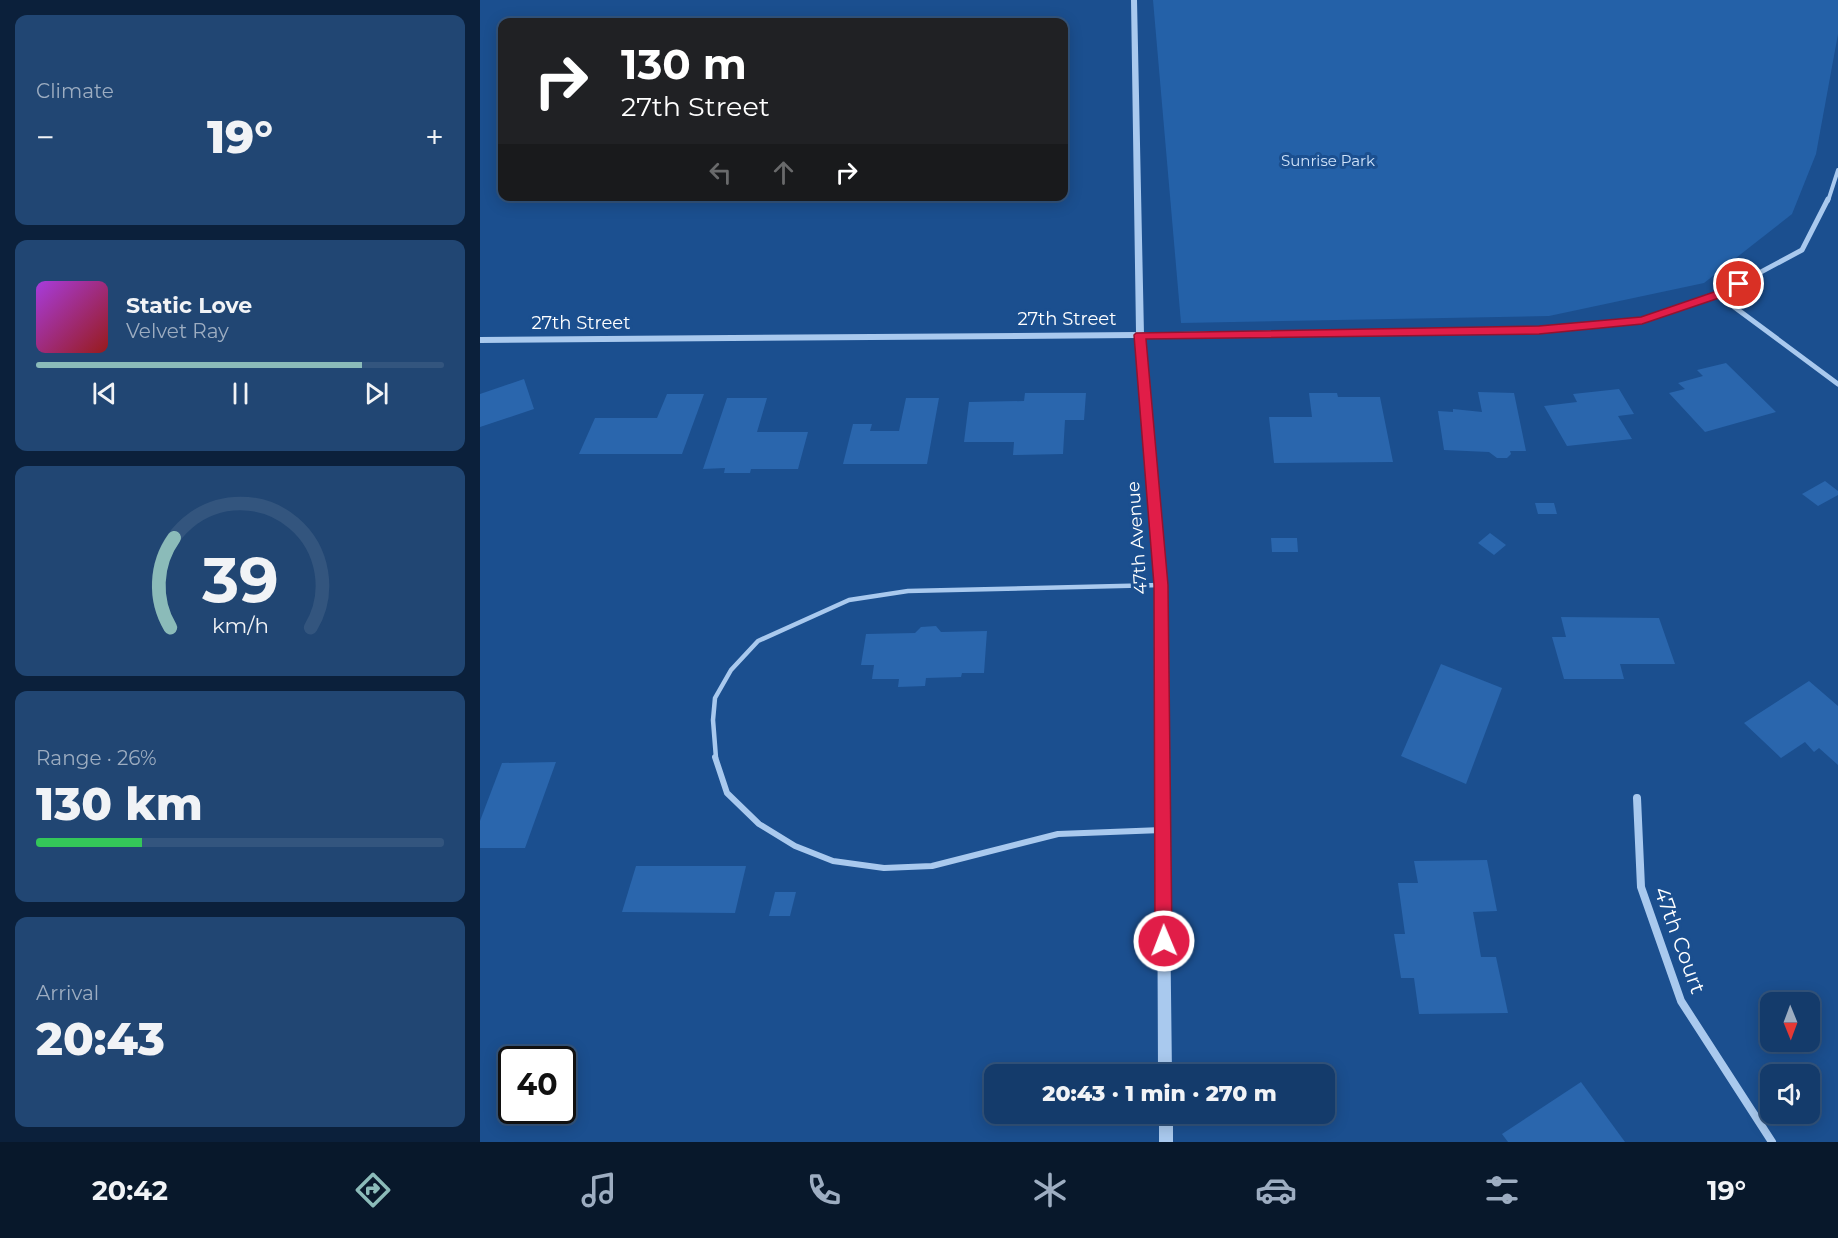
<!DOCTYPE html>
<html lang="en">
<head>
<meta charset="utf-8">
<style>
	:root { --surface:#143b6b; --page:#214673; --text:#f1f3f6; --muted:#9dadc1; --line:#33557e; --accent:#8bbbb9 }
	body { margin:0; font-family:Montserrat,sans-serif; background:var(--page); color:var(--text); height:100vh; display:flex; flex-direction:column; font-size:22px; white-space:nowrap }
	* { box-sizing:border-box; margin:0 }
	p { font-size:20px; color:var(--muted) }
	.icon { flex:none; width:33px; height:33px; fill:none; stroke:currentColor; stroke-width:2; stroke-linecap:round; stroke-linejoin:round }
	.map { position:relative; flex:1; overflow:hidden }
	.drawer { display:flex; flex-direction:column; gap:15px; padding:15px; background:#0b203b; width:480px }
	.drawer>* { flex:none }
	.top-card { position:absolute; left:18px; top:18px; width:570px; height:183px; border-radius:12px; box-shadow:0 3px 15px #0003,0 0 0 2px var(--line); background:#202124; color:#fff; overflow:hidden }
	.needle { width:39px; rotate:179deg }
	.buttons { position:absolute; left:1280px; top:992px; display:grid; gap:12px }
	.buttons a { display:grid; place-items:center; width:60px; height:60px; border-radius:12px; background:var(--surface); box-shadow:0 3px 15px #0003,0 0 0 2px var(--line); font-size:30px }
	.speed { position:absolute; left:18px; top:1046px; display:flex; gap:12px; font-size:30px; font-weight:700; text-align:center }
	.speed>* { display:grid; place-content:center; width:78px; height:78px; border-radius:50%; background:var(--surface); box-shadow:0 3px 15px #0003,0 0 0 2px var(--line); line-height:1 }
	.speed .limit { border:3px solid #111; border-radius:9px; background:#fff; color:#111 }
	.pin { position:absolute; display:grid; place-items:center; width:51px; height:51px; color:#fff; margin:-26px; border:3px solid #fff; border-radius:50%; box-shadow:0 2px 6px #0007 }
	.me { position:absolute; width:66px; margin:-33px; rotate:359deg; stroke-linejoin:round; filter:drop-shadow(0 0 4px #0008) }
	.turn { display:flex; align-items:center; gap:21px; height:126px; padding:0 24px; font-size:27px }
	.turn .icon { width:78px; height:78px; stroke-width:2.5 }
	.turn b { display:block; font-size:42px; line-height:51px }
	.lanes { display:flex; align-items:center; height:57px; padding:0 24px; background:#0003; justify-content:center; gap:30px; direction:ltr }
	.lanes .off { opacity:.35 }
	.big { font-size:45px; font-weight:800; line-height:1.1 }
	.drawer .tile { flex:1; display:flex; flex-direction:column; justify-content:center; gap:9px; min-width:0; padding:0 21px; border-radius:12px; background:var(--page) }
	.drawer .dial { align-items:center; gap:0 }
	.dial svg { height:156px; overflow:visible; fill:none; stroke:var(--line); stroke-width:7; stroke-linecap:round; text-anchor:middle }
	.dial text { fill:var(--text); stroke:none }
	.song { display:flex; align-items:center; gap:18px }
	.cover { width:72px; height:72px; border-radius:9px; background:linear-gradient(135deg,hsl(280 70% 55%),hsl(0 70% 35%)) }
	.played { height:6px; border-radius:3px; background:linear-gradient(90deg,var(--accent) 80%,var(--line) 80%) }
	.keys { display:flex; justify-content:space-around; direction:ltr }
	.heat { display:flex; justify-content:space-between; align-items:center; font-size:33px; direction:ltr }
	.charge { height:9px; border-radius:4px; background:linear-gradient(90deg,#34c759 26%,var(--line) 0) }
	.trip { position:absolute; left:504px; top:1064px; width:351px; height:60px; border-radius:12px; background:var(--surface); box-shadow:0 3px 15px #0003,0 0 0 2px var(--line); font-weight:800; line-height:60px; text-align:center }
	.dock { display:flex; height:96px; justify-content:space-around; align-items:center; background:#08182b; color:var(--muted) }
	.dock .icon { width:42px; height:42px }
	.dock .on { color:var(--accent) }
	.dock b { font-size:27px; color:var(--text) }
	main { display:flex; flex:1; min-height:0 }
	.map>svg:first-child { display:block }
</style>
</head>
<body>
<main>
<section class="drawer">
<div class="tile"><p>Climate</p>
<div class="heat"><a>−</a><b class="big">19°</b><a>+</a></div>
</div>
<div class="tile">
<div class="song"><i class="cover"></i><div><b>Static Love</b><p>Velvet Ray</p></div></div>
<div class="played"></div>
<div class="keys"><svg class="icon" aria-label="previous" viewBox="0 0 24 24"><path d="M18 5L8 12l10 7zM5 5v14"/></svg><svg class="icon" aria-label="pause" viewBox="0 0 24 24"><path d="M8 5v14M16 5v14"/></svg><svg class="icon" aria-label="next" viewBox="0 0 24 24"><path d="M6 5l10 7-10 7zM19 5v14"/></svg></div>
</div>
<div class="tile dial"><svg viewBox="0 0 100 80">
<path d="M14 69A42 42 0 1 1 86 69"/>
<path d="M14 69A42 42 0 0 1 16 23" stroke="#8bbbb9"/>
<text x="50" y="56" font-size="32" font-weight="700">39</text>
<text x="50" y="72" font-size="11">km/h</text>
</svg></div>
<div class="tile"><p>Range · 26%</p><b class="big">130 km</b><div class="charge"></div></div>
<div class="tile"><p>Arrival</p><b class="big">20:43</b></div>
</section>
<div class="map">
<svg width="1358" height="1142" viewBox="0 0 1358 1142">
	<rect width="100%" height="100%" fill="#1b4f8f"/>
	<path fill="#2461a8" d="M 673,0 L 1358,0 L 1358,34 L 1336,154 L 1312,214 L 1224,283 L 1069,316 L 701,323 Z"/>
	<g fill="#2a66ad">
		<path d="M 1246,363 L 1296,412 L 1225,432 L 1189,393 L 1205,389 L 1198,383 L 1223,376 L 1217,370 Z"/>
		<path d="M 44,379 L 54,409 L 0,427 L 0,394 Z"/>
		<path d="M 1139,389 L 1154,414 L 1138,416 L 1152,439 L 1087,446 L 1064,406 L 1097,402 L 1093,394 Z"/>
		<path d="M 998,392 L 1034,393 L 1046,451 L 1030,451 L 1031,454 L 1027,458 L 1017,458 L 1009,452 L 964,450 L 958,411 L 973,412 L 973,409 L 1002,412 Z"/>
		<path d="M 545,393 L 606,393 L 604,420 L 585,420 L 583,454 L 533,455 L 534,442 L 484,442 L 489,402 L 544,401 Z"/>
		<path d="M 829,393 L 857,393 L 858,397 L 900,397 L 913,462 L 794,463 L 789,417 L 832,417 Z"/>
		<path d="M 187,394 L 224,394 L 202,454 L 99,454 L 115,418 L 177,418 Z"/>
		<path d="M 247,398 L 287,398 L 277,432 L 328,432 L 318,469 L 271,469 L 270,473 L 244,473 L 245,468 L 223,469 Z"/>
		<path d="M 426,398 L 459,398 L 447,464 L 363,464 L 373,424 L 392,424 L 390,431 L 419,431 Z"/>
		<path d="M 1345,481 L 1358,491 L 1358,495 L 1338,506 L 1322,494 Z"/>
		<path d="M 1055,503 L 1074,503 L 1077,514 L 1058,514 Z"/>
		<path d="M 1010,533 L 1026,545 L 1014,555 L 998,543 Z"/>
		<path d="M 791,538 L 817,538 L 818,552 L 792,552 Z"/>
		<path d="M 1081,617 L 1179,618 L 1195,664 L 1140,664 L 1144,679 L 1084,679 L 1072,637 L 1086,637 Z"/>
		<path d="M 456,626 L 461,632 L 507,631 L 504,673 L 482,673 L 481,677 L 446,678 L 445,686 L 418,687 L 419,679 L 392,679 L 394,665 L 381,665 L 386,634 L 435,633 L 441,627 Z"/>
		<path d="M 961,664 L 1022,688 L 986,784 L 921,756 Z"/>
		<path d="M 1329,681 L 1358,706 L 1358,765 L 1339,748 L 1334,752 L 1325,742 L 1301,758 L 1264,723 Z"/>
		<path d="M 76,762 L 45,848 L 0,848 L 0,821 L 22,763 Z"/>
		<path d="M 1007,860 L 1017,911 L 993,912 L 1001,957 L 1016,957 L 1028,1013 L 939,1014 L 934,978 L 921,978 L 914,934 L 925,934 L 918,883 L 938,883 L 934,861 Z"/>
		<path d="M 156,866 L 266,866 L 255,913 L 142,912 Z"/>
		<path d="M 295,892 L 316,892 L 310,916 L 289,916 Z"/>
		<path d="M 1101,1082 L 1145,1142 L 1028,1142 L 1022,1134 Z"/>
	</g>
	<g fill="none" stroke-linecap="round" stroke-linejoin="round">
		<path stroke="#a9c9ee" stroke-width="4.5" d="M 236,758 L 233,720 L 235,698 L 251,670 L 278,641 L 369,600 L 428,591 L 681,585"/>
		<path stroke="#a9c9ee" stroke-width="6" d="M 235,757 L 247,793 L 279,824 L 315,846 L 353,861 L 404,868 L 452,866 L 578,834 L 682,830"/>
		<path stroke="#a9c9ee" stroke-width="4" d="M 1348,201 L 1358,170"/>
		<g stroke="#a9c9ee" stroke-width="5">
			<path d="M 1238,295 L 1358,384"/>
			<path d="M 660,335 L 1059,330 L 1162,321 L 1238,295 L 1322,250 L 1348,199"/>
		</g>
		<path stroke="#a9c9ee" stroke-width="8" d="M 1157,798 L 1161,887 L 1201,1001 L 1292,1142"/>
		<g fill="#a9c9ee" fill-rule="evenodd">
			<path d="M 651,0 L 657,0 L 664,335 L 686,585 L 692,1074 L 678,1074 L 676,585 L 656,338 L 0,343 L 0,337 L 656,332 Z"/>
			<rect x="679" y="1113" width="14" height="29"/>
		</g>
	</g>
	<path fill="#e11d48" stroke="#92132f" stroke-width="1.5" d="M 1259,280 L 1265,284 L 1263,286 L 1242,297 L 1162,324 L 1059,334 L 666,339 L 688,585 L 692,941 L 690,947 L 684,949 L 677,947 L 675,941 L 674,585 L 654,335 L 656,333 L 1059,326 L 1161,317 L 1234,292 Z"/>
	<g text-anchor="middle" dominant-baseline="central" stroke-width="6" stroke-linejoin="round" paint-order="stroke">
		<g font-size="15" fill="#cfe3fa" stroke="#1b4f8f">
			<text x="848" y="160">Sunrise Park</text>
		</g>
		<g font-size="18" fill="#fff" stroke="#1b4f8f">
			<text x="587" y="319">27th Street</text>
			<text x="101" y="323">27th Street</text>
			<text transform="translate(657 538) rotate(-94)">47th Avenue</text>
		</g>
		<g font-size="21" fill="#fff" stroke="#1b4f8f">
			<text transform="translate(1200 940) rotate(70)">47th Court</text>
		</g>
	</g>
</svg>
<div class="buttons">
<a><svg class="needle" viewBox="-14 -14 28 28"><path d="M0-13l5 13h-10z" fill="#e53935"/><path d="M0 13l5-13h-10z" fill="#9dadc1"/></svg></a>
<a><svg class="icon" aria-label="sound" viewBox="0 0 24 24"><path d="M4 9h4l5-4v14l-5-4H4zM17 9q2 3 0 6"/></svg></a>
</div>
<div class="speed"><div class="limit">40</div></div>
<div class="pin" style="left:1259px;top:284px;background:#d93025"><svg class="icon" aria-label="arrive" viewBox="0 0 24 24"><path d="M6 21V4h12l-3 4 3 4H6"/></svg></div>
<svg class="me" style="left:684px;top:941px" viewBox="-20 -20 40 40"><circle r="17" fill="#e11d48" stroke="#fff" stroke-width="3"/><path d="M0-11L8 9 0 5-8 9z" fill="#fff"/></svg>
<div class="trip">20:43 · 1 min · 270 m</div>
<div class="top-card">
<div class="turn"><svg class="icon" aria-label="right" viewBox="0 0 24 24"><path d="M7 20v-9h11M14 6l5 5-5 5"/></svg><div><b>130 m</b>27th Street</div></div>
<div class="lanes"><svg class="icon off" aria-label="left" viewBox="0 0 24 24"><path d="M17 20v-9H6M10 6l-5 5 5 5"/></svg><svg class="icon off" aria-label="ahead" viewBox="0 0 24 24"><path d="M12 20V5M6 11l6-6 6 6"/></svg><svg class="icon" aria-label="right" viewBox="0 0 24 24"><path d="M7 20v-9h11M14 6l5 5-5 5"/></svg></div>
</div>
</div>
</main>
<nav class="dock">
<b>20:42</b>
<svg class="icon on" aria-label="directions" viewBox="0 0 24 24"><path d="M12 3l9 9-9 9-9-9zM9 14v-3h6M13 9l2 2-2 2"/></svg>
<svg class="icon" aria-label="music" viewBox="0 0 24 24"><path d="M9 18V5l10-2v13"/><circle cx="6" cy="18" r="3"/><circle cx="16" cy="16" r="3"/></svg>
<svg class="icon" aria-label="phone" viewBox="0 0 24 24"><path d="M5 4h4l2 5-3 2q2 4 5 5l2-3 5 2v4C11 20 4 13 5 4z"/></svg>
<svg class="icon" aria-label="climate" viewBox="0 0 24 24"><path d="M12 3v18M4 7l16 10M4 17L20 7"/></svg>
<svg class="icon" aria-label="car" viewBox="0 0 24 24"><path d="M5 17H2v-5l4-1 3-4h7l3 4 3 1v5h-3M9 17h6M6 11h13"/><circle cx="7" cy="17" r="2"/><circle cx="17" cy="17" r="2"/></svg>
<svg class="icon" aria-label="filters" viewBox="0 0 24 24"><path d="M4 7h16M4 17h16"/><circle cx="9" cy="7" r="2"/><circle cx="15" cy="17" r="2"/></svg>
<b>19°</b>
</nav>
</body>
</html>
